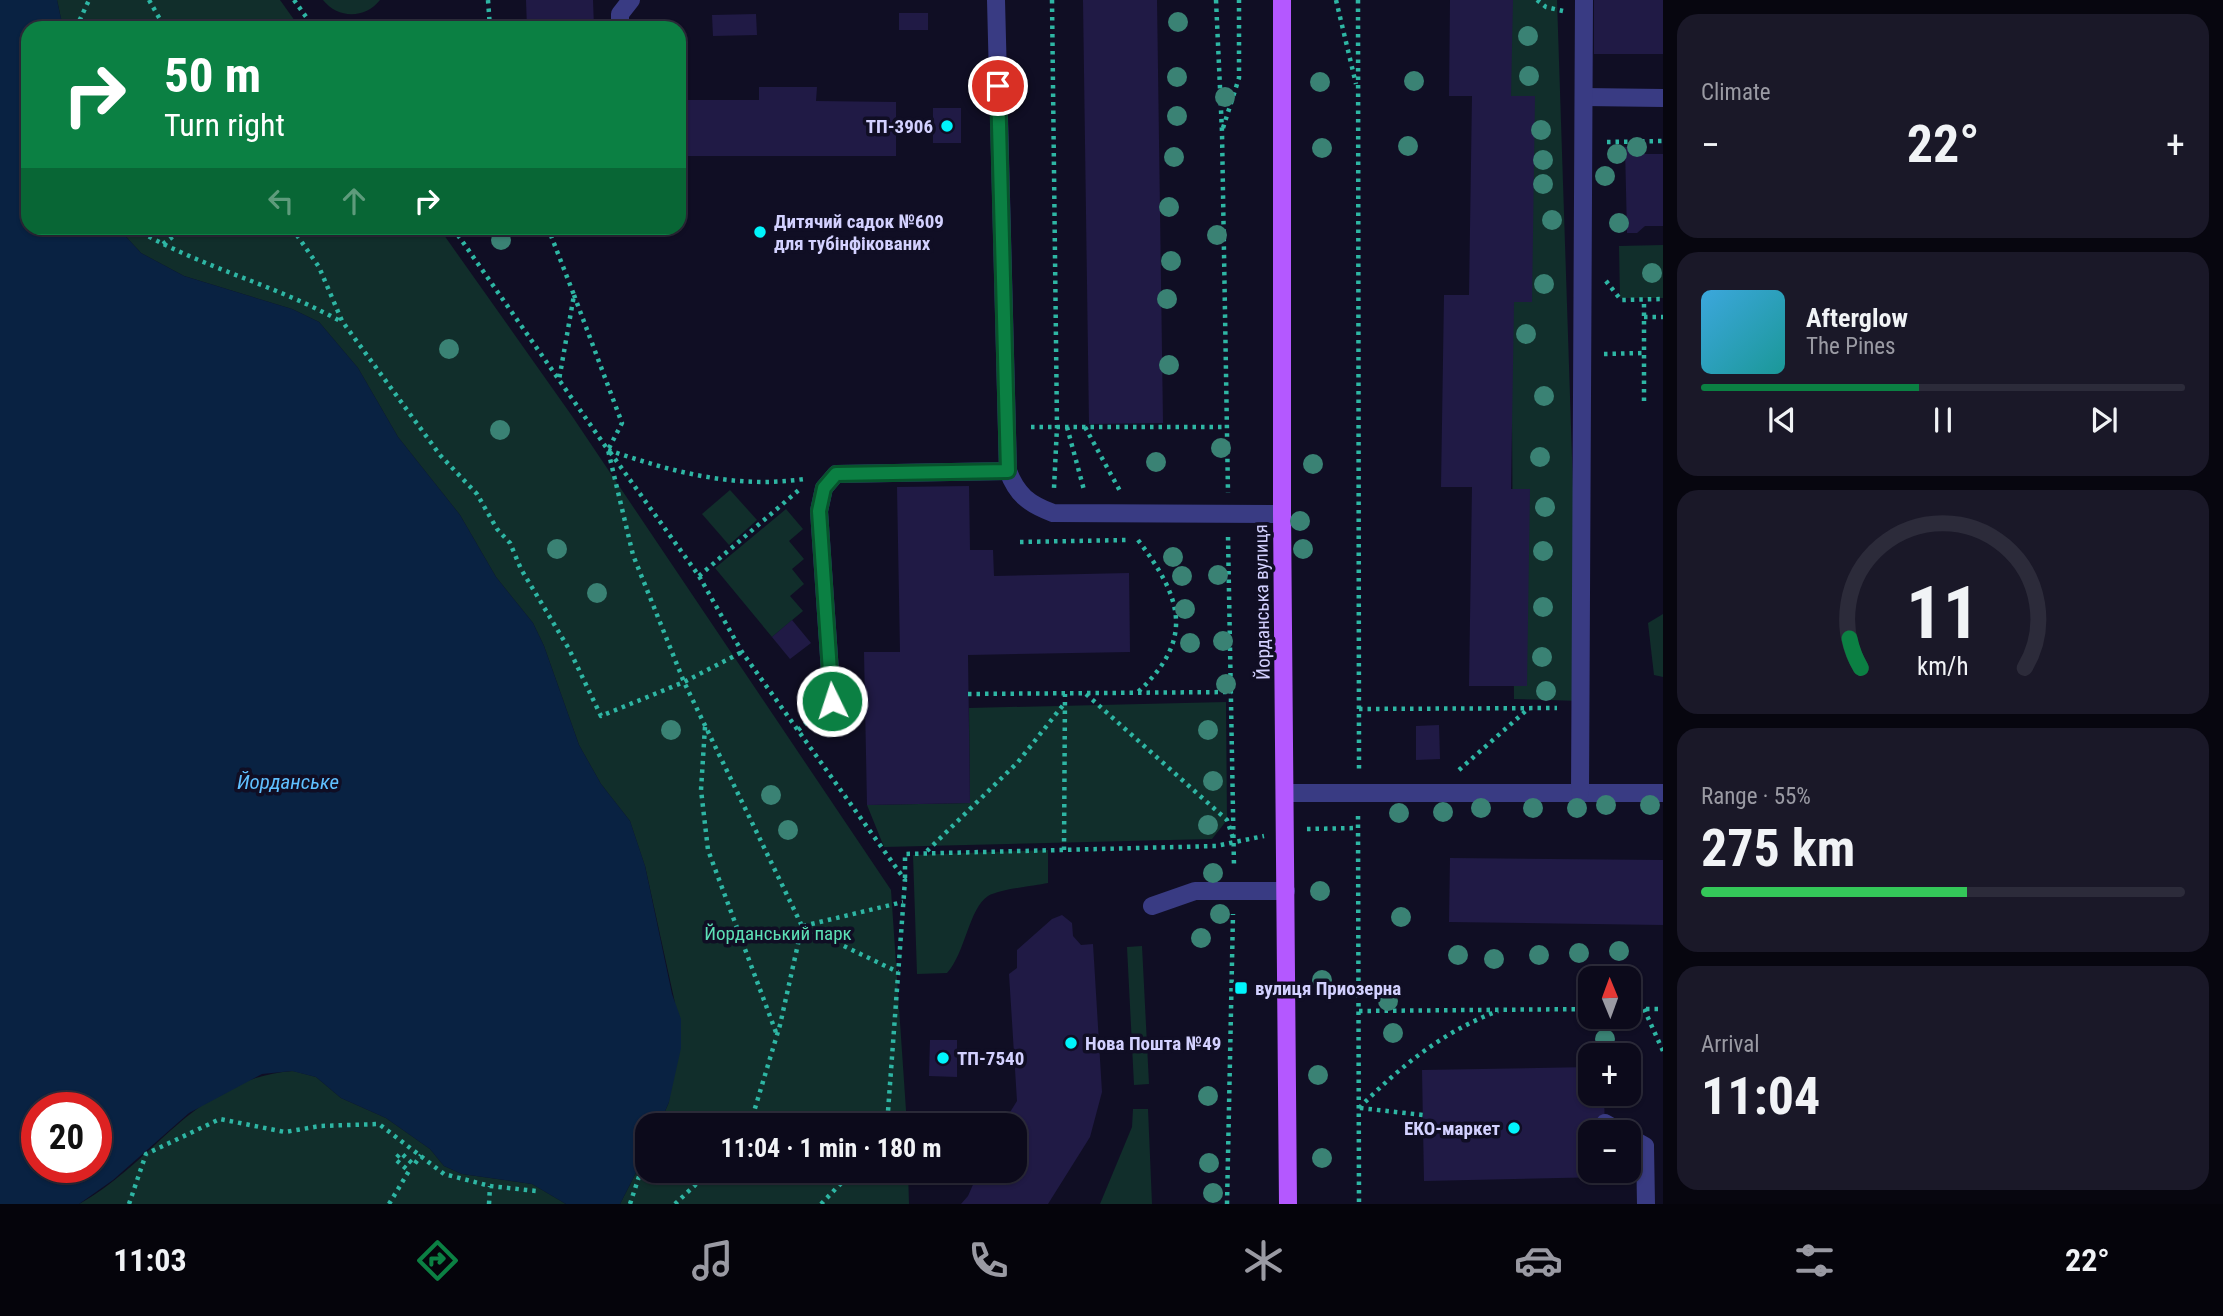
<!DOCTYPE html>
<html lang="en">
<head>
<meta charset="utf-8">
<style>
	:root { --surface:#0c0a1b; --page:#1a1828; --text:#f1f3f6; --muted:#9a9aa3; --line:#2c2b3a; --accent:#0b8043 }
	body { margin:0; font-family:"Roboto Condensed",sans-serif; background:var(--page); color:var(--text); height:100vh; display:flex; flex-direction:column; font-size:26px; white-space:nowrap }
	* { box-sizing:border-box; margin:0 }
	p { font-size:23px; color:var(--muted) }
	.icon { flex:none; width:38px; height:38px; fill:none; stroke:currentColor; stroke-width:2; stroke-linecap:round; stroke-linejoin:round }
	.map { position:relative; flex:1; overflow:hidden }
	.panel { display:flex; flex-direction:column; gap:14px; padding:14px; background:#07060f; width:560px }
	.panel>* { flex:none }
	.banner { position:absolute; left:21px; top:21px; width:665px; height:214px; border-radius:21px; box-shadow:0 2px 5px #0004,0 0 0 2px var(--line); background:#0b8043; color:#fff; overflow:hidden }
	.needle { width:46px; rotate:359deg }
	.tools { position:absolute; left:1578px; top:966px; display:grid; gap:14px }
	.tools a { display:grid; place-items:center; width:63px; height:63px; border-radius:14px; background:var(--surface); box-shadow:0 2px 5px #0004,0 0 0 2px var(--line); font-size:35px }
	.speed { position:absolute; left:21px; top:1092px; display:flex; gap:14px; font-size:35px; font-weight:700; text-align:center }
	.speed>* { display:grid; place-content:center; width:91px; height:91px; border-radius:50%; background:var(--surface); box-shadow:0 2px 5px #0004,0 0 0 2px var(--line); line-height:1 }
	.speed .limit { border:10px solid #d22; background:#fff; color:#111 }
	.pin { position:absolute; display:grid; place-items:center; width:60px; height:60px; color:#fff; margin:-30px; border:4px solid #fff; border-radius:50%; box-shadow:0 2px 7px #0007 }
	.me { position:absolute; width:77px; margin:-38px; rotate:356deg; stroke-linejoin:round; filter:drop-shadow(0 0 5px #0008) }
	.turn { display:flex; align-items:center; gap:24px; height:147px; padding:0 28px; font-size:32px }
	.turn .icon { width:91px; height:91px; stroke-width:2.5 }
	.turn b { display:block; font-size:49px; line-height:60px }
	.lanes { display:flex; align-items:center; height:66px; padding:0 28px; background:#0003; justify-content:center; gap:35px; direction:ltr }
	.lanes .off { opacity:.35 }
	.big { font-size:52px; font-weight:700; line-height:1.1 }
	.panel .tile { flex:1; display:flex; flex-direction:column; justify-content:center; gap:10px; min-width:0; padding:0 24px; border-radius:21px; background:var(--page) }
	.panel .dial { align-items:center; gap:0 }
	.dial svg { height:182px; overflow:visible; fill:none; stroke:var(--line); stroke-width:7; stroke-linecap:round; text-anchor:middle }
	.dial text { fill:var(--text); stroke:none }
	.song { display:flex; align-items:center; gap:21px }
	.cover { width:84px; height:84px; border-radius:10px; background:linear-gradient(135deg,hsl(200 70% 55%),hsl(180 70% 35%)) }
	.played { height:7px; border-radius:4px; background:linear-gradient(90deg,var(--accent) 45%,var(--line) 45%) }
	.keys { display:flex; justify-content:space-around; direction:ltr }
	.heat { display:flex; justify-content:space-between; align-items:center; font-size:38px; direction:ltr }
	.charge { height:10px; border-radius:5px; background:linear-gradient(90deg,#34c759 55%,var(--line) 0) }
	.trip { position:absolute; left:635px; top:1113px; width:392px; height:70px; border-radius:21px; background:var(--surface); box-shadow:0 2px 5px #0004,0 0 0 2px var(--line); font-weight:700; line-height:70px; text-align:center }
	.menu { display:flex; height:112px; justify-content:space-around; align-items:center; background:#05040b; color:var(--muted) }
	.menu .icon { width:49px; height:49px }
	.menu .on { color:var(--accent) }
	.menu b { font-size:32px; color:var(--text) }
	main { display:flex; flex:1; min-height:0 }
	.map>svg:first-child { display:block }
</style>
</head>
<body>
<main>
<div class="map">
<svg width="1663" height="1204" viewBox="0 0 1663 1204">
	<rect width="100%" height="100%" fill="#100e24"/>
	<g fill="#112e2b">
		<path d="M 57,0 L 280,0 L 300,28 L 63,28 Z"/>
		<path d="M 323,0 L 380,0 C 365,19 338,19 323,0 Z"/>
		<path d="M 1509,0 L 1557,0 L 1580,701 L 1514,699 Z"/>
		<path d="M 118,228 L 439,228 L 572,416 L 891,890 L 907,1125 L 659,1125 L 669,1102 L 675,1003 L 645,866 L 630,821 L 601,784 L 579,745 L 544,646 L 533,623 L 496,577 L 460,515 L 398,437 L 358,368 L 319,322 L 292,309 L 184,276 L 141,253 Z"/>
		<path d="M 1663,245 L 1663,298 L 1620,298 L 1619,246 Z"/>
		<path d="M 730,490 L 757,520 L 729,545 L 702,514 Z"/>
		<path d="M 786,509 L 803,529 L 789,541 L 804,559 L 792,569 L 804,584 L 790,596 L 803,611 L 772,637 L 715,568 Z"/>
		<path d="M 1663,614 L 1663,677 L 1654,675 L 1648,623 Z"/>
		<path d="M 1226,702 L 1227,820 L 1212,839 L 884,847 L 867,805 L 970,803 L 969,708 Z"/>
		<path d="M 1048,850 L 1048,883 C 1033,886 1001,889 988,896 C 969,908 965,954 947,973 L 917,974 L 913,855 Z"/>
		<path d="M 1142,946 L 1149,1084 L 1134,1085 L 1127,947 Z"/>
		<path d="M 293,1071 L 316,1077 L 341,1098 L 386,1118 L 430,1149 L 444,1166 L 462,1174 L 532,1184 L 566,1204 L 79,1204 C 158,1160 193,1079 293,1071 Z"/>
		<path d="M 1133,1109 L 1148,1109 L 1152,1204 L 1100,1204 L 1132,1127 Z"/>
		<path d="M 647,1151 L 648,1171 L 908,1171 L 909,1204 L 620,1204 Z"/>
	</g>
	<path fill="#092242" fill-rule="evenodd" d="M 0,0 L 57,0 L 63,28 L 28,28 L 28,228 L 118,228 L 141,253 L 184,276 L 292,309 L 319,322 L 358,368 L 398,437 L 460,515 L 496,577 L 533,623 L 544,646 L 579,745 L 601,784 L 630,821 L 645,866 L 672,994 L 681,1019 L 681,1048 L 669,1102 L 659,1125 L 648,1125 L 647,1151 L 620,1204 L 566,1204 L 532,1184 L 462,1174 L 444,1166 L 430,1149 L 386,1118 L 341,1098 L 316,1077 L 292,1071 L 262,1074 L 189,1113 L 113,1180 L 79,1204 L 0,1204 ZM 37,1108 L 96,1108 L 96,1167 L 37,1167 Z"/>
	<g fill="#201a45">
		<path d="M 526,0 L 593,0 L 594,28 L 527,28 Z"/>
		<path d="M 1083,0 L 1157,0 L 1163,423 L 1089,424 Z"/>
		<path d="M 1450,0 L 1513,0 L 1511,96 L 1535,96 L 1532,302 L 1514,302 L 1511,489 L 1530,489 L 1527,686 L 1469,686 L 1472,487 L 1441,487 L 1444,295 L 1469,295 L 1472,96 L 1449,96 Z"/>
		<rect x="1594" y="0" width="69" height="54"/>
		<rect x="899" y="13" width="29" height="17"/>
		<path d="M 756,14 L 757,35 L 713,36 L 712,15 Z"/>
		<path d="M 759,87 L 817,87 L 816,101 L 896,102 L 896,156 L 679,156 L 679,100 L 759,100 Z"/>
		<rect x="933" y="108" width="28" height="35"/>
		<path d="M 1625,147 L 1634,147 L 1644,154 L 1663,154 L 1663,226 L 1645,226 L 1637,233 L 1627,233 Z"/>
		<path d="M 969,486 L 970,550 L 993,550 L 994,576 L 1129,573 L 1130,652 L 968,655 L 970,803 L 867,805 L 864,652 L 900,652 L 897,487 Z"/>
		<path d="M 792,620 L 811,643 L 790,659 L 772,637 Z"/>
		<path d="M 1439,725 L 1440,759 L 1416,760 L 1416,726 Z"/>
		<path d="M 1450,858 L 1663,860 L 1663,925 L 1449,922 Z"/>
		<path d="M 1062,915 L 1072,923 L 1073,936 L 1081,945 L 1093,944 L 1102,1092 L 1090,1137 L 1048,1204 L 961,1204 L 968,1196 L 979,1171 L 1015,1171 L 1015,1125 L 1002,1125 L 1017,1101 L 1009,974 L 1017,968 L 1017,950 L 1052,919 Z"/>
		<path d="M 930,1040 L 957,1040 L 957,1077 L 929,1076 Z"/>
		<path d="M 1591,1067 L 1591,1094 L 1604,1094 L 1605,1132 L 1591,1132 L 1591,1171 L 1606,1171 L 1606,1177 L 1424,1181 L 1422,1070 Z"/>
	</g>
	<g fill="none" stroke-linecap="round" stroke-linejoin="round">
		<g stroke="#2eb6a4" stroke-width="4.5" stroke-dasharray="3.5 5" stroke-linecap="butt">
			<path d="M 149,0 L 165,28"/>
			<path d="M 294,0 L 314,28"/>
			<path d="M 488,0 L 490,28"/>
			<path d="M 1052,0 L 1057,427 L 1054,488"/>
			<path d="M 1216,0 L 1222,132 L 1228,493"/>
			<path d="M 1336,0 L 1356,84"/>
			<path d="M 1358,0 L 1359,769"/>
			<path d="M 1537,0 L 1546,7 L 1563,11"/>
			<path d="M 76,28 L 89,0"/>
			<path d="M 1223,128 L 1239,78 L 1239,0"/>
			<path d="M 1607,142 L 1663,141"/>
			<path d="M 134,228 C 199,267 274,284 340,321"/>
			<path d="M 292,228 L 319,267 L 342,321 L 440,455 L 477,494 L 497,529 L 510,543 L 521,569 L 569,649 L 601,716 L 684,682 L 742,652"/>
			<path d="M 453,228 L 608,450 L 633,555 L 684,682 L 802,926 L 898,972"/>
			<path d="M 554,228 L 550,233 L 574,295 L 559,380"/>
			<path d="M 163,244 L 184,228"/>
			<path d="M 1606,281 L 1621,300 L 1663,299"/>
			<path d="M 574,295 L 622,423 L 608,450"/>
			<path d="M 1644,317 L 1663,317"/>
			<path d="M 1604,354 L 1644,353"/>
			<path d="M 1644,401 L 1644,299"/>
			<path d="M 1031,427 L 1226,427"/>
			<path d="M 1067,427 L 1084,490"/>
			<path d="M 1085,427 L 1120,491"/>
			<path d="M 608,450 C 673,472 735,489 804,479"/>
			<path d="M 610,452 L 699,576 L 742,652 L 905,880 L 887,1125"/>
			<path d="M 1228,537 L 1234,867"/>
			<path d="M 1138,540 C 1181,597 1196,638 1138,692"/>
			<path d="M 1020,542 L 1126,540"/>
			<path d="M 699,576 L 800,489"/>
			<path d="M 968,694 L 1232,692"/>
			<path d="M 1086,694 L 1227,820 L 1233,838"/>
			<path d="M 1359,709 L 1557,708"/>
			<path d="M 705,727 L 701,790 L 708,850 L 777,1035"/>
			<path d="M 798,730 L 816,715"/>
			<path d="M 1459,770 L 1529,708"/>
			<path d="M 1358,816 L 1359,1204"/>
			<path d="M 1307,829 L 1358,828"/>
			<path d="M 1064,850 L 1065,694"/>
			<path d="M 927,851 L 1018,762 L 1064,704"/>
			<path d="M 905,878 L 905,854 L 1216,846 L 1264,836"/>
			<path d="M 803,926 L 903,902"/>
			<path d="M 1629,1009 L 1663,1009"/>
			<path d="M 1644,1009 L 1663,1051"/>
			<path d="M 1359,1011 L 1591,1009"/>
			<path d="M 1359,1108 C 1401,1066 1442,1032 1498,1011"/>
			<path d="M 1360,1108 L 1423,1115"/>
			<path d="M 750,1125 L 780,1025 L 802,926"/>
			<path d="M 913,1171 L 929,1174"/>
			<path d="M 129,1204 L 146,1154 L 220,1119 L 285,1132 L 320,1126 L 379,1124 L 444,1174 L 490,1186 L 536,1191"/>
			<path d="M 389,1204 L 409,1171 L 395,1159 L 401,1153 L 414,1165 L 421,1155"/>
			<path d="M 489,1204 L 490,1186"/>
			<path d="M 630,1204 L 647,1152"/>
			<path d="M 675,1204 L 710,1171"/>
			<path d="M 821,1204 L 853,1171"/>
			<path d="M 1227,1204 L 1233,914"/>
		</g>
		<g stroke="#393b83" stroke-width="18">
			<path d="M 996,0 L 1008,471 C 1017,495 1029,504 1053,513 L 1282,514"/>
			<path d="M 620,28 L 620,14 L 631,0"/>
			<path d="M 1584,97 L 1663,98"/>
			<path d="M 832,701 L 819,511 L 824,488 L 836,474 L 1008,471"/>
			<path d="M 1286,793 L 1663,793"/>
			<path d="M 1580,793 L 1584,0"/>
			<path d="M 1152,906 L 1195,891 L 1286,891"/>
			<path d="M 1605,1123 L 1621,1132"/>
			<path d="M 1629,1137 L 1645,1146 L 1646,1204"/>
		</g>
		<path stroke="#b458ff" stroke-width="18" d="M 1282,0 L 1282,514 L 1288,1204"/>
	</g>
	<g fill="#3a8274">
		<circle cx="1178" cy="22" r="10"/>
		<circle cx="1528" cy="36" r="10"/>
		<circle cx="1529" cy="76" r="10"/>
		<circle cx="1177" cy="77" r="10"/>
		<circle cx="1414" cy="81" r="10"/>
		<circle cx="1320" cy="82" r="10"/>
		<circle cx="1225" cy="97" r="10"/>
		<circle cx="1177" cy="116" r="10"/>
		<circle cx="1541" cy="130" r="10"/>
		<circle cx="1408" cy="146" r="10"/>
		<circle cx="1637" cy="147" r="10"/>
		<circle cx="1322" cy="148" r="10"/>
		<circle cx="1617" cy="154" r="10"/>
		<circle cx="1174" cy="157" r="10"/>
		<circle cx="1543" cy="160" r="10"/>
		<circle cx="1605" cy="176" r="10"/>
		<circle cx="1543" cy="184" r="10"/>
		<circle cx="1169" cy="207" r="10"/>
		<circle cx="1552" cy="220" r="10"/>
		<circle cx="1619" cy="223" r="10"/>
		<circle cx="1217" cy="235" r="10"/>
		<circle cx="501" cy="240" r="10"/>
		<circle cx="1171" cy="261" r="10"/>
		<circle cx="1652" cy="273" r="10"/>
		<circle cx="1544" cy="284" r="10"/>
		<circle cx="1167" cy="299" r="10"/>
		<circle cx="1526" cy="334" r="10"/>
		<circle cx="449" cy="349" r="10"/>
		<circle cx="1169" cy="365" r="10"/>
		<circle cx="1544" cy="396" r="10"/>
		<circle cx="500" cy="430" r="10"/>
		<circle cx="1221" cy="448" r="10"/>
		<circle cx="1540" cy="457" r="10"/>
		<circle cx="1156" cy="462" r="10"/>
		<circle cx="1313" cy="464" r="10"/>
		<circle cx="1545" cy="507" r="10"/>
		<circle cx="1300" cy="521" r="10"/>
		<circle cx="557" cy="549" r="10"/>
		<circle cx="1303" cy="549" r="10"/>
		<circle cx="1543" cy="551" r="10"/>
		<circle cx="1173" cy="557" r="10"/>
		<circle cx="1218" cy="575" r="10"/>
		<circle cx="1182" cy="576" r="10"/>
		<circle cx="597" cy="593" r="10"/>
		<circle cx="1543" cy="607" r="10"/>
		<circle cx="1185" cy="609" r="10"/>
		<circle cx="1223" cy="641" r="10"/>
		<circle cx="1190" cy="643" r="10"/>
		<circle cx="1542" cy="657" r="10"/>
		<circle cx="1226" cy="684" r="10"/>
		<circle cx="1546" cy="691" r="10"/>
		<circle cx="671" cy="730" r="10"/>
		<circle cx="1208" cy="730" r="10"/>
		<circle cx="1213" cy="781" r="10"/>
		<circle cx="771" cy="795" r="10"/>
		<circle cx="1606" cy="805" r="10"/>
		<circle cx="1650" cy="805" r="10"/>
		<circle cx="1481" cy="808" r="10"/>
		<circle cx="1533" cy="808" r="10"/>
		<circle cx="1577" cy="808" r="10"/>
		<circle cx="1443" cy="812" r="10"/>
		<circle cx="1399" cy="813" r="10"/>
		<circle cx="1208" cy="825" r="10"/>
		<circle cx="788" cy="830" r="10"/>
		<circle cx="1213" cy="873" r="10"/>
		<circle cx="1320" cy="891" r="10"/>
		<circle cx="1220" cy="914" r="10"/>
		<circle cx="1401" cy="917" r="10"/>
		<circle cx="1201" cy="938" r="10"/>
		<circle cx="1619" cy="951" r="10"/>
		<circle cx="1579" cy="953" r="10"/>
		<circle cx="1458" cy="955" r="10"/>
		<circle cx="1539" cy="955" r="10"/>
		<circle cx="1494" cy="959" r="10"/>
		<circle cx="1322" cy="980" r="10"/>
		<circle cx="1388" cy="1001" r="10"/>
		<circle cx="1393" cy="1033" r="10"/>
		<circle cx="1605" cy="1039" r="10"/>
		<circle cx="1318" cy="1075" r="10"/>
		<circle cx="1208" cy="1096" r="10"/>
		<circle cx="1322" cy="1158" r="10"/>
		<circle cx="1209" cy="1163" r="10"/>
		<circle cx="1213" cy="1193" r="10"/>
	</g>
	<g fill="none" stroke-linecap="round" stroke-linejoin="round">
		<defs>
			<path id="route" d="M 832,701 L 819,511 L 824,488 L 836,474 L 1008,471 L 998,86"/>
		</defs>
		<use href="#route" stroke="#07532c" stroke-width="18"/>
		<use href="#route" stroke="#0b8043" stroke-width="12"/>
	</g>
	<g fill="#00f5fc" stroke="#100e24" stroke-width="2.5">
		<circle cx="947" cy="126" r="7"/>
		<circle cx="760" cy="232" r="7"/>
		<rect x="1234" y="981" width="14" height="14" rx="3.5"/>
		<circle cx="1071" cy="1043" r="7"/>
		<circle cx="943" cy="1058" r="7"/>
		<circle cx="1514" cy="1128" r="7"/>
	</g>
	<g text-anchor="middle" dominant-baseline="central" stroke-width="7" stroke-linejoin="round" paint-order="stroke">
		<g font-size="19" font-weight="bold" fill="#d3d1ff" stroke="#100e24" text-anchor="start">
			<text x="933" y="126" text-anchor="end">ТП-3906</text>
			<text x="774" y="221">Дитячий садок №609<tspan x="774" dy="22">для тубінфікованих</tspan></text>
			<text x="1255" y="988">вулиця Приозерна</text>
			<text x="1085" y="1043">Нова Пошта №49</text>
			<text x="957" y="1058">ТП-7540</text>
			<text x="1500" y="1128" text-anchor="end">ЕКО-маркет</text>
		</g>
		<g font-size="19" fill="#d3d1ff" stroke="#100e24">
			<text transform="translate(1262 602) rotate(-91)">Йорданська вулиця</text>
		</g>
		<g font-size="19" fill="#5ce0b6" stroke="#100e24">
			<text x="778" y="933">Йорданський парк</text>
		</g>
		<g font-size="21" font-style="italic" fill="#5fc0ff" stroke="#100e24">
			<text x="288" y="782">Йорданське</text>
		</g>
	</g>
</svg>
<div class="tools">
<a><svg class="needle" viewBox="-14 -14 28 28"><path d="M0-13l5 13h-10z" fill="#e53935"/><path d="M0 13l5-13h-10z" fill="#9a9aa3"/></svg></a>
<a>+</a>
<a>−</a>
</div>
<div class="speed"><div class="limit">20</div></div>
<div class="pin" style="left:998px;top:86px;background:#d93025"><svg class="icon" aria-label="arrive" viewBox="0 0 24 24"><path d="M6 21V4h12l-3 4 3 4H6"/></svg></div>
<svg class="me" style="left:832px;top:701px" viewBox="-20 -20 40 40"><circle r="17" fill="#0b8043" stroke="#fff" stroke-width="3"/><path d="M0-11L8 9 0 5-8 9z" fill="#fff"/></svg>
<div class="trip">11:04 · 1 min · 180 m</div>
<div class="banner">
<div class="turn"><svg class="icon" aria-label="right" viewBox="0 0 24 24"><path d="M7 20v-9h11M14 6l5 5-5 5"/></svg><div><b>50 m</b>Turn right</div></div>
<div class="lanes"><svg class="icon off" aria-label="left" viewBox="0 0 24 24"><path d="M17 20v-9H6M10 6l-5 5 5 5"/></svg><svg class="icon off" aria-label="ahead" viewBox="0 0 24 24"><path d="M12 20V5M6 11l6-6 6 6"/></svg><svg class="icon" aria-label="right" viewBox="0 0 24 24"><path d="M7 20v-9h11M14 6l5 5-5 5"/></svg></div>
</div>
</div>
<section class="panel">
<div class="tile"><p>Climate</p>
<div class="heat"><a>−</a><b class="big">22°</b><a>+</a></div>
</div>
<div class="tile">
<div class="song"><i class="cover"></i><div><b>Afterglow</b><p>The Pines</p></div></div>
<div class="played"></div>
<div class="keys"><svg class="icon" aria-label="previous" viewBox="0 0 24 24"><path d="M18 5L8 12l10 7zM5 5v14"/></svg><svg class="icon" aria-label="pause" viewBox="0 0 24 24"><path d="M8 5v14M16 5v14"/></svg><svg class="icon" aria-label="next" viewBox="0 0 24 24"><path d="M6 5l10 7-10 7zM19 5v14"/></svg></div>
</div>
<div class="tile dial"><svg viewBox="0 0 100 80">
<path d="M14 69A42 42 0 1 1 86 69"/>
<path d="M14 69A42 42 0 0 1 9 56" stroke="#0b8043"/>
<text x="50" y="56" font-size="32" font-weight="700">11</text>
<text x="50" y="72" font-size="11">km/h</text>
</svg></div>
<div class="tile"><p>Range · 55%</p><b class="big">275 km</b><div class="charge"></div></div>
<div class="tile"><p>Arrival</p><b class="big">11:04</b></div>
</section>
</main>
<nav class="menu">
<b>11:03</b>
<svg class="icon on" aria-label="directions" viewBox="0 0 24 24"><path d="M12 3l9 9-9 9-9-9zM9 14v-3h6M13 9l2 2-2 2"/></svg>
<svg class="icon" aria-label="music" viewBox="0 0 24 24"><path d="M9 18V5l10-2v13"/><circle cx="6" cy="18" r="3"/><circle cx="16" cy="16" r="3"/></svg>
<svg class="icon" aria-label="phone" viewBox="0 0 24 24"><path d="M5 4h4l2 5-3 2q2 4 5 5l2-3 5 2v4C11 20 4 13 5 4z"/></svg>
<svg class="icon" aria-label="climate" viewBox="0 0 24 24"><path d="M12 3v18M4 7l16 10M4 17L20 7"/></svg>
<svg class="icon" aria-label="car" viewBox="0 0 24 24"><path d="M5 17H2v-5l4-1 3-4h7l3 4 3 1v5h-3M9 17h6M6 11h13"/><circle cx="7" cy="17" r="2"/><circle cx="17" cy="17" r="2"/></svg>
<svg class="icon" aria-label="filters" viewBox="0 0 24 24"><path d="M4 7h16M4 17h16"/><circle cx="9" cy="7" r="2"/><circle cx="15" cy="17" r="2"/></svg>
<b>22°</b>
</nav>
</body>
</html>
